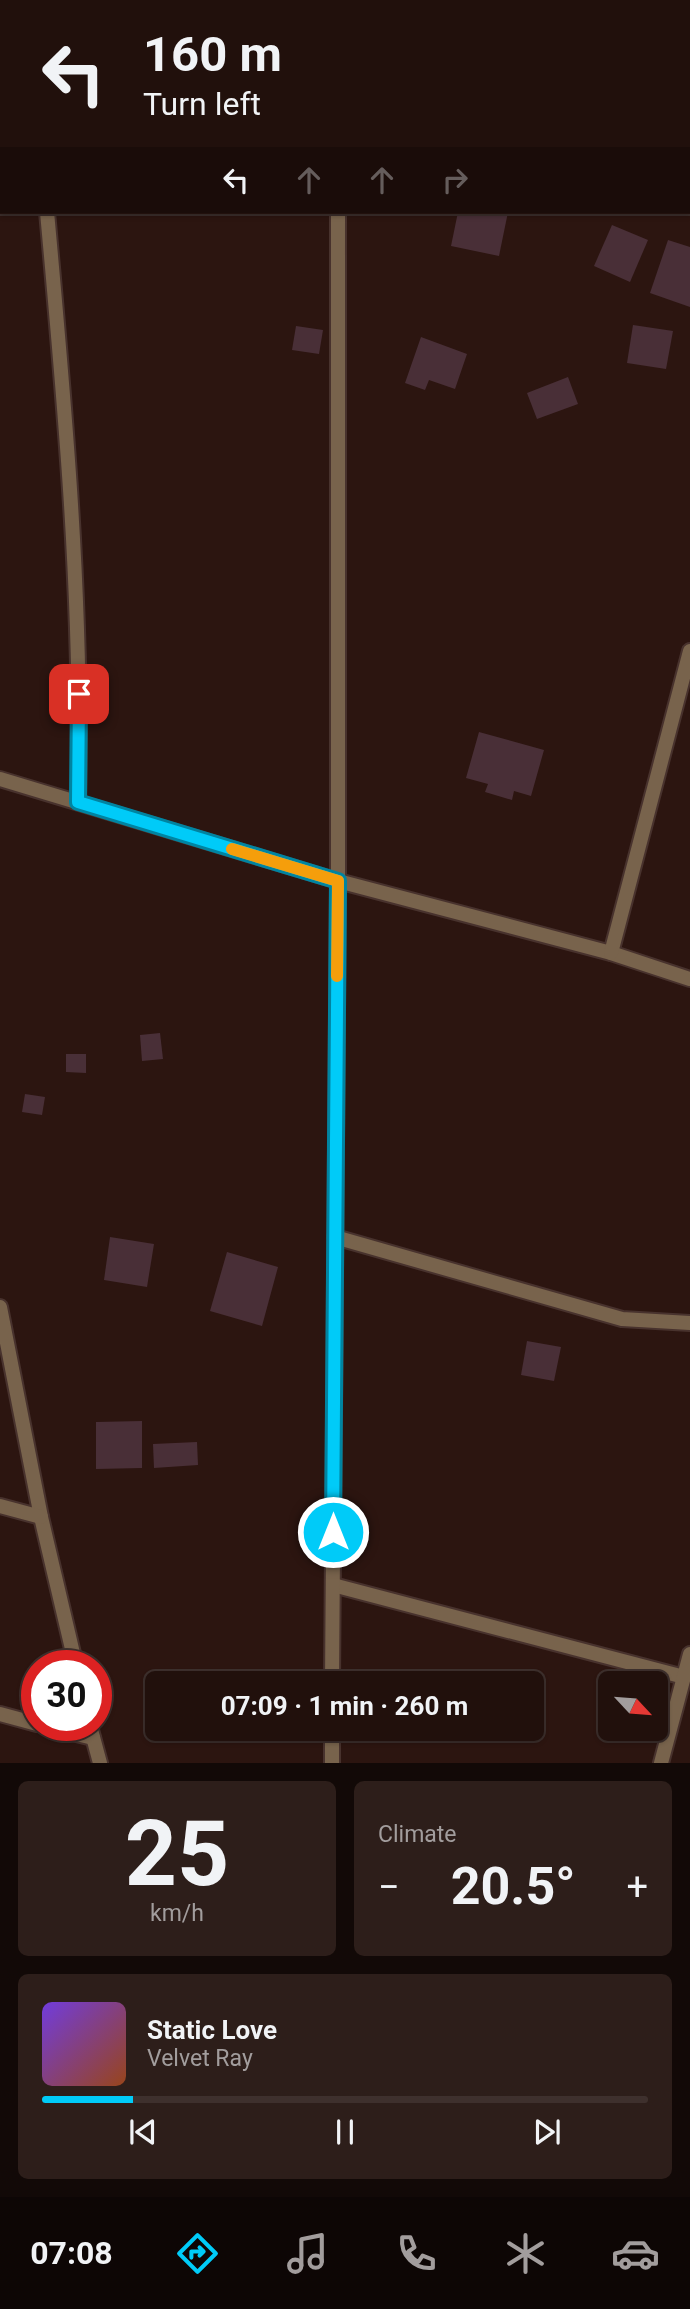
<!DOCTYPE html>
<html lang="en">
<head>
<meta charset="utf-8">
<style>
	:root { --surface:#21100c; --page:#2d1e1a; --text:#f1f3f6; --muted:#a29d9d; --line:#3e302d; --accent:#00cbf8 }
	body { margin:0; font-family:Roboto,sans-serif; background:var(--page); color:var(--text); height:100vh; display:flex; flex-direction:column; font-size:26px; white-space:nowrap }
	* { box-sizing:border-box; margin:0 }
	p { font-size:23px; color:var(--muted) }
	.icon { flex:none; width:38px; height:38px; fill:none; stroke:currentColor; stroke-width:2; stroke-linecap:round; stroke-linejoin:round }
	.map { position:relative; height:1763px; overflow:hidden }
	.sheet { display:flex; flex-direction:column; gap:18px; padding:18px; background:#120907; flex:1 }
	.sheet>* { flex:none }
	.guide { position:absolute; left:0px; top:0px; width:691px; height:214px; box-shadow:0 2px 5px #0004,0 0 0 2px var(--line); background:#21100c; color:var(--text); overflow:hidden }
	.needle { width:46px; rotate:116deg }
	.fabs { position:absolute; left:598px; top:1671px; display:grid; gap:14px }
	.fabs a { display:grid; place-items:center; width:70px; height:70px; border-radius:10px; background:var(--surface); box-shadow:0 2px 5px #0004,0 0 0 2px var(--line); font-size:35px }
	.speed { position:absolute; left:21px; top:1650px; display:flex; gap:14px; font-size:35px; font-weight:700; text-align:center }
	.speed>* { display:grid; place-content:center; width:91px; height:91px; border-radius:50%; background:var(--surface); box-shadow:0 2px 5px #0004,0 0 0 2px var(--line); line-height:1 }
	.speed .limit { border:10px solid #d22; background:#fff; color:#111 }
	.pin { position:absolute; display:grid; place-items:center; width:60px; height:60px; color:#fff; margin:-30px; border-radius:14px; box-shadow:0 4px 10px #0006 }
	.me { position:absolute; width:77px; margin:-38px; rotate:0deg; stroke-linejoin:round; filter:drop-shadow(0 0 5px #0008) }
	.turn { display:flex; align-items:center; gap:24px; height:147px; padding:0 28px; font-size:32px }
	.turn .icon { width:91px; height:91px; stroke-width:2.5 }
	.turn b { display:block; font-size:49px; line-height:60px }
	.lanes { display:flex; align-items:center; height:66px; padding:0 28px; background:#0003; justify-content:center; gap:35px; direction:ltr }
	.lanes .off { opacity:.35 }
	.big { font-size:52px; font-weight:700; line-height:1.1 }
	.sheet .widget { flex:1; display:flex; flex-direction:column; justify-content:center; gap:10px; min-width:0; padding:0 24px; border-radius:10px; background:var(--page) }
	.sheet .dial { align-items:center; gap:0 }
	.dial b { font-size:91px; line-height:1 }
	.song { display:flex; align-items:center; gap:21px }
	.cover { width:84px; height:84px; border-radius:10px; background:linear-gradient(135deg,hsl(260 70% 55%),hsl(20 70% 35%)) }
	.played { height:7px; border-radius:4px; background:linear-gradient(90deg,var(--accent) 15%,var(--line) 15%) }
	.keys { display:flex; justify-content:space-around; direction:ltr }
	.heat { display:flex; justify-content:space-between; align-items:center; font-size:38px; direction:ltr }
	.sheet .tiles { flex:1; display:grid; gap:18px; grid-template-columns:1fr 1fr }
	.widget:last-child { grid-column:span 2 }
	.trip { position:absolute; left:145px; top:1671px; width:399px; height:70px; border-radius:10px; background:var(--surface); box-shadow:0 2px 5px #0004,0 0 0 2px var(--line); font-weight:700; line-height:70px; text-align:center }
	.menu { display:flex; height:112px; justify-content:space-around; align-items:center; background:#0d0605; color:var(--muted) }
	.menu .icon { width:49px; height:49px }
	.menu .current { color:var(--accent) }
	.menu b { font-size:32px; color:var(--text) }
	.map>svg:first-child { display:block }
</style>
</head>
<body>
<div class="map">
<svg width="690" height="1763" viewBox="0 0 690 1763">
	<rect width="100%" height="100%" fill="#2c1510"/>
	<g fill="#492f37">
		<path d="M 458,212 L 508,212 L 499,256 L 451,246 Z"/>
		<path d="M 612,225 L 648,240 L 630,282 L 594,266 Z"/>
		<path d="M 668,240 L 690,247 L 690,307 L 650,293 Z"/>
		<path d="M 633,325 L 673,331 L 666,369 L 627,363 Z"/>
		<path d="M 296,326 L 323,330 L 319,354 L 292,350 Z"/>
		<path d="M 421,337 L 467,354 L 455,389 L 429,380 L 425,390 L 405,383 Z"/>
		<path d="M 568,377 L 578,404 L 537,419 L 527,393 Z"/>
		<path d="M 479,732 L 544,750 L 531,796 L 514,791 L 512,800 L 485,792 L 488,784 L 466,778 Z"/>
		<path d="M 160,1033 L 163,1059 L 142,1061 L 140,1035 Z"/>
		<path d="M 66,1054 L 86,1054 L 86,1073 L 66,1072 Z"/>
		<path d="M 25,1094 L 45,1097 L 42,1115 L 22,1112 Z"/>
		<path d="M 110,1237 L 154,1244 L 147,1287 L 104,1280 Z"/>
		<path d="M 227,1252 L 278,1267 L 262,1326 L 210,1311 Z"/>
		<path d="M 527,1341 L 561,1347 L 554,1381 L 521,1375 Z"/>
		<path d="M 142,1421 L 142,1468 L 96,1469 L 96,1422 Z"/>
		<path d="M 197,1442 L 198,1465 L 154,1468 L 153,1444 Z"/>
	</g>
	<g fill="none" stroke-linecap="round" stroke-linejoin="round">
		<defs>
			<g id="minor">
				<path d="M 26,0 L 26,2"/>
				<path d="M 338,2 L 338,0"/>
				<path d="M 47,212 C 65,408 83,605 78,802"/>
				<path d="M 0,779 L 338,881 L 611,953 L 690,979"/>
				<path d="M 611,953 L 690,651"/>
				<path d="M 335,1237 L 622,1319 L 690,1323"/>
				<path d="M 0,1307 L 41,1517 L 76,1666"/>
				<path d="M 0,1506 L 41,1517"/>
				<path d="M 333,1585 L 684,1677"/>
				<path d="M 332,1684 L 338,881 L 338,212"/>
				<path d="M 0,1714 L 37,1724"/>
				<path d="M 43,1726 L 93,1738"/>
				<path d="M 90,1726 L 100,1763"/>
				<path d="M 332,1763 L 332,1729"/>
				<path d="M 661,1763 L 690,1654"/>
			</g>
		</defs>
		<use href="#minor" stroke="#48322d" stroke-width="18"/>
		<use href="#minor" stroke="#78634c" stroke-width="14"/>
	</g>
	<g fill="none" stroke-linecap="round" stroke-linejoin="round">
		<defs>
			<path id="route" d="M 79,694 L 78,802 L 338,881 L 333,1532"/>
		</defs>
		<use href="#route" stroke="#0084a1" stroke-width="18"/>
		<use href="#route" stroke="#00cbf8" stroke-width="12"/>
		<path stroke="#f59e0b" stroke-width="12" d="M 232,849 L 338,881 L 337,976"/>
	</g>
</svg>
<div class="fabs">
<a><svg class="needle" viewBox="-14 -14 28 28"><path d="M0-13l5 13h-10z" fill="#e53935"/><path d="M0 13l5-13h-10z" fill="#a29d9d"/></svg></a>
</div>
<div class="speed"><div class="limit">30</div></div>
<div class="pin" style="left:79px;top:694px;background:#d93025"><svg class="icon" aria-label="arrive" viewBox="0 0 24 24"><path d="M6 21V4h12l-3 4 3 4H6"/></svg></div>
<svg class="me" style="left:333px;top:1532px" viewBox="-20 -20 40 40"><circle r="17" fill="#00cbf8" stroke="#fff" stroke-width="3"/><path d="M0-11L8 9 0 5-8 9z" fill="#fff"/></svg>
<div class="trip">07:09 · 1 min · 260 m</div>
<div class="guide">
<div class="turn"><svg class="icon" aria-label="left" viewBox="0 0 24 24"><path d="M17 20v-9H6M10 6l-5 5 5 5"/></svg><div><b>160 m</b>Turn left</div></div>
<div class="lanes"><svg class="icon" aria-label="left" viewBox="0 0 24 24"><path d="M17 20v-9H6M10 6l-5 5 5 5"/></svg><svg class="icon off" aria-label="ahead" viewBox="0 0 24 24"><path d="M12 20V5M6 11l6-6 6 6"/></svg><svg class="icon off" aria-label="ahead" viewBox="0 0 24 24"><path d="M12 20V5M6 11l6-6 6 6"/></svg><svg class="icon off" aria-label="right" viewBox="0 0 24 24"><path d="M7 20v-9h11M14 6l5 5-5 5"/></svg></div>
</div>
</div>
<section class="sheet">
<div class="tiles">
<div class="widget dial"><b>25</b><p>km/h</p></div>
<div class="widget"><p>Climate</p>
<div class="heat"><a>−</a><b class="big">20.5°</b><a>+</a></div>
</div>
<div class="widget">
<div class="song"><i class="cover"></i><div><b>Static Love</b><p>Velvet Ray</p></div></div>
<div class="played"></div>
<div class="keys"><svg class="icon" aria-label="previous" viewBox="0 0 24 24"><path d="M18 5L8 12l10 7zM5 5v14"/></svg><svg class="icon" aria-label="pause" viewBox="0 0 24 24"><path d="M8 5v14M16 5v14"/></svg><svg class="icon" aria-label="next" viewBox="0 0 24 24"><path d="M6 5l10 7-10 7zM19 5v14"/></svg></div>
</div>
</div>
</section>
<nav class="menu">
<b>07:08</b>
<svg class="icon current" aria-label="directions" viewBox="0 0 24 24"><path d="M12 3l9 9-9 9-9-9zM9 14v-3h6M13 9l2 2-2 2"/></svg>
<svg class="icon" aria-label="music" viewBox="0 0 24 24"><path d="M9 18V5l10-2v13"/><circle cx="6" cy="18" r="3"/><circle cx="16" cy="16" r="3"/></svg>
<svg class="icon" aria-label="phone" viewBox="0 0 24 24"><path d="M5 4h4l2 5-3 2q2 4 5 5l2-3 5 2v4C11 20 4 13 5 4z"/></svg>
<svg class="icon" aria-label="climate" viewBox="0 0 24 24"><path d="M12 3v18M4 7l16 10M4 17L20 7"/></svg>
<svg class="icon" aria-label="car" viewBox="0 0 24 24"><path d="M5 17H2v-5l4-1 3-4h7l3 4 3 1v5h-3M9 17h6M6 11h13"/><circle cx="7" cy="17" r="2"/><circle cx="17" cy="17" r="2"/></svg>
</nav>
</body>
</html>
